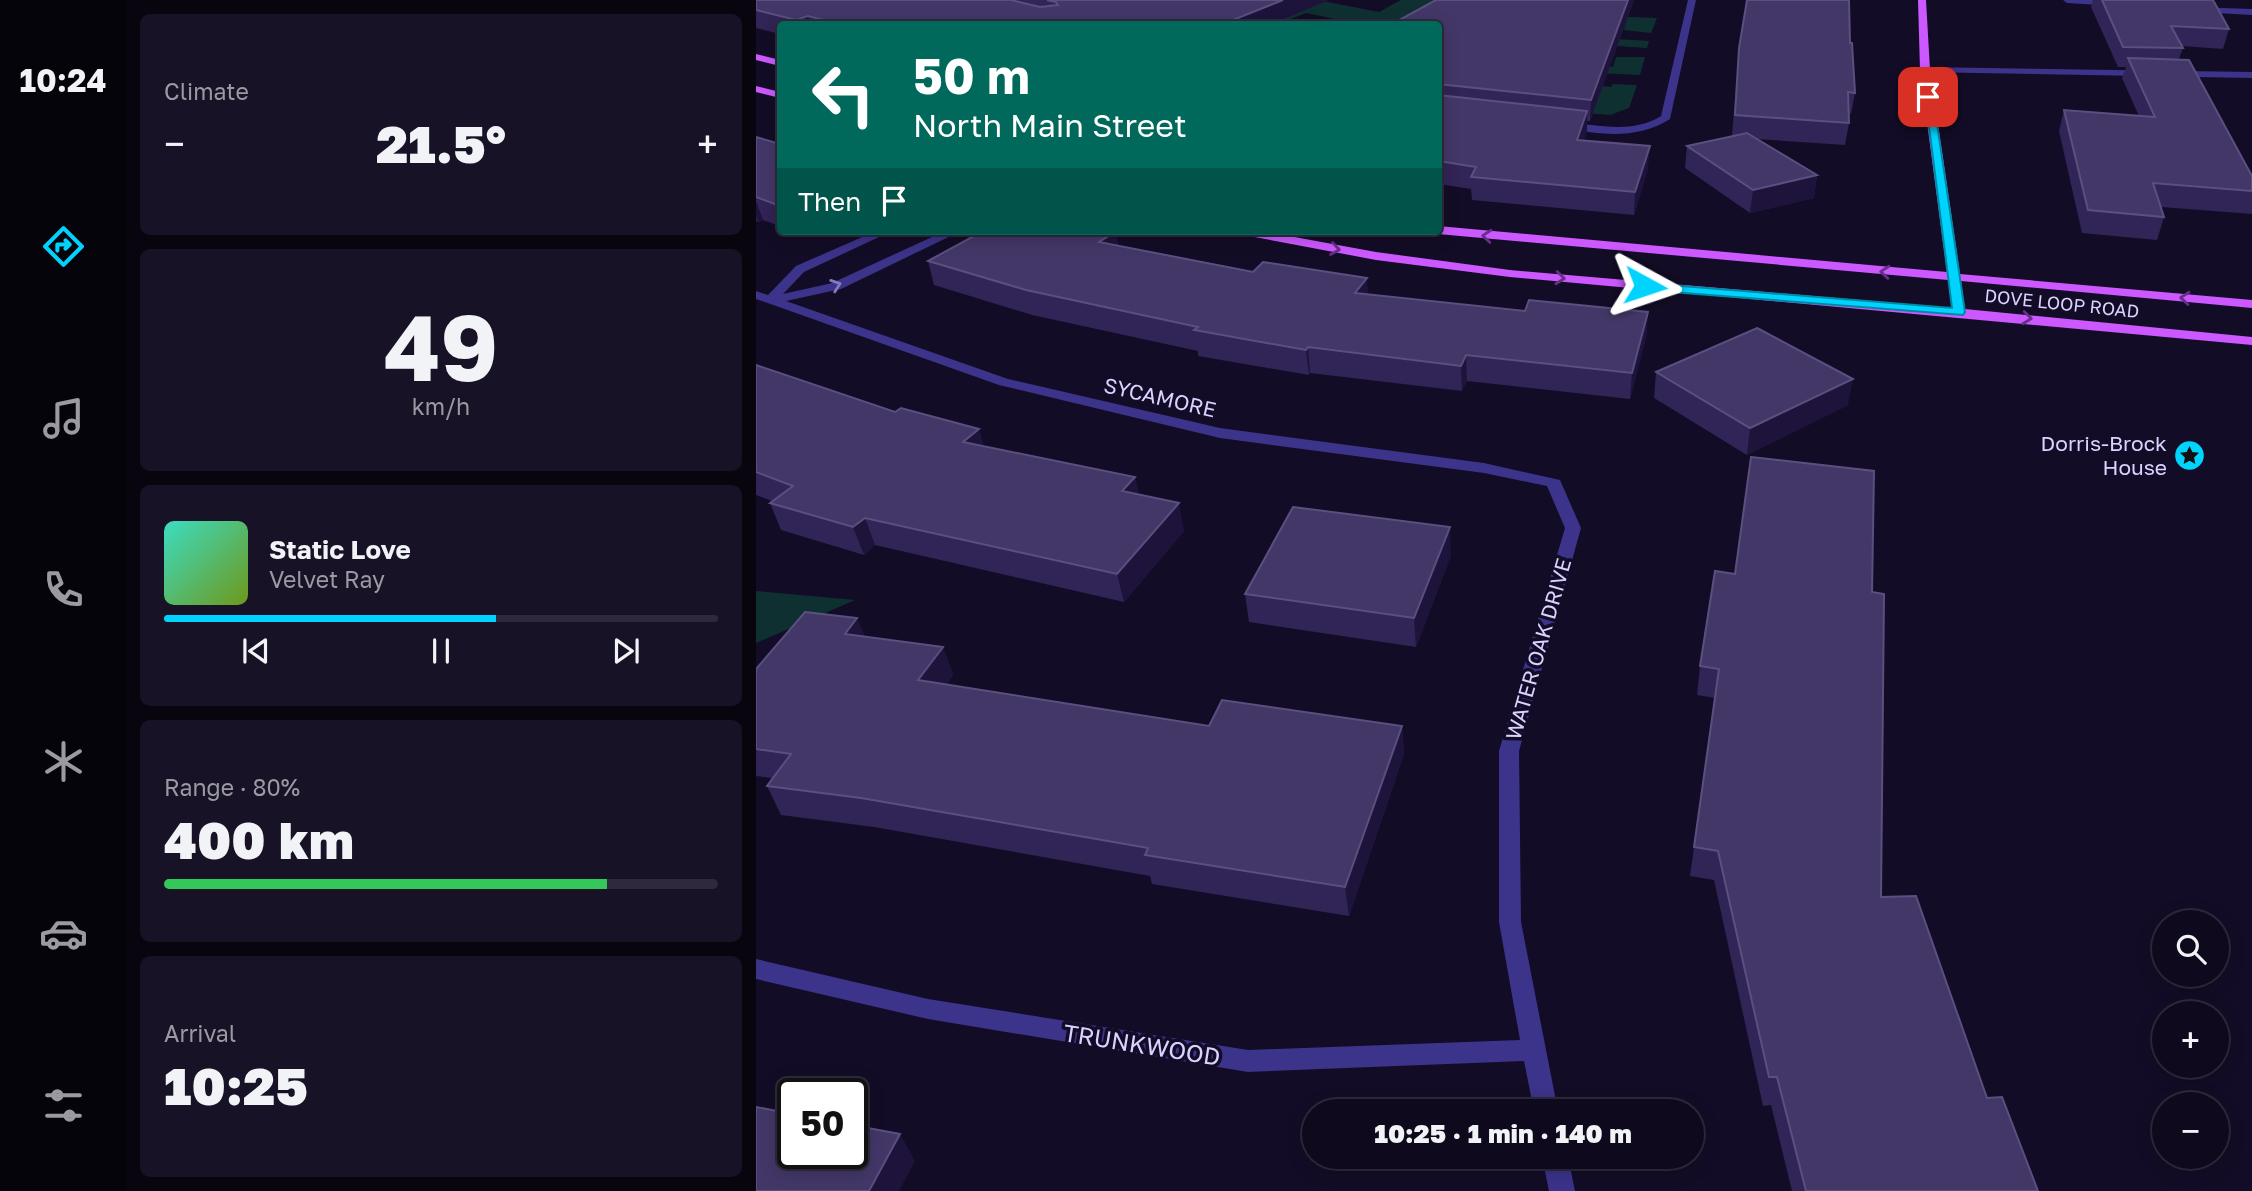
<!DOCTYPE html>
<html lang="en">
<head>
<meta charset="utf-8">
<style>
	:root { --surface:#0e091c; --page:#171225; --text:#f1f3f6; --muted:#9b9aa3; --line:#2e2a3b; --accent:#00d3fd }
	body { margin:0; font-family:"Golos Text",sans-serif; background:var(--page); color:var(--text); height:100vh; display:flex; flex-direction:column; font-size:26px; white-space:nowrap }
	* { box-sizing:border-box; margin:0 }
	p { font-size:23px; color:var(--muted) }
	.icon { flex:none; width:38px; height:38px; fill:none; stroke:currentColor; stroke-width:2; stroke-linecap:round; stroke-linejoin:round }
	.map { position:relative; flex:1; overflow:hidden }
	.sheet { display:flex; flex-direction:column; gap:14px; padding:14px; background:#08050f; width:630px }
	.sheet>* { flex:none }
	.top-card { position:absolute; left:21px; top:21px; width:665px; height:214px; border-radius:7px; box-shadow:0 4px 18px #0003,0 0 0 2px var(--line); background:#00695c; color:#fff; overflow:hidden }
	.controls { position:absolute; left:1396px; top:910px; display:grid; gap:14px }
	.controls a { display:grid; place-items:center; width:77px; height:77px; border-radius:50%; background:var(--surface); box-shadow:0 4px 18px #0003,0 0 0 2px var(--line); font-size:35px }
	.speed { position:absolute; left:21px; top:1078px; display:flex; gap:14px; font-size:35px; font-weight:700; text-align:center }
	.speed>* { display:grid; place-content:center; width:91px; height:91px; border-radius:50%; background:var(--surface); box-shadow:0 4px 18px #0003,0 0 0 2px var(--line); line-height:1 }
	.speed .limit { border:4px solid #111; border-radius:10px; background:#fff; color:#111 }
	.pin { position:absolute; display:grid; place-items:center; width:60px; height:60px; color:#fff; margin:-30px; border-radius:14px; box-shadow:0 4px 10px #0006 }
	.me { position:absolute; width:77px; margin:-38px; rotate:95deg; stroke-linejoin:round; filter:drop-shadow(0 0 5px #0008) }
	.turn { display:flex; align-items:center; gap:24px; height:147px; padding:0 21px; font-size:32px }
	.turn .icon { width:91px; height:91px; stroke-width:2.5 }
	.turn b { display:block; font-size:49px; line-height:60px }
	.then { display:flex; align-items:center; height:66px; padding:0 21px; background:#0003; gap:14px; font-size:26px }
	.big { font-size:52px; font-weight:800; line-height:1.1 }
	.sheet .card { flex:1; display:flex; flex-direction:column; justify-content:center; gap:10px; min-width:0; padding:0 24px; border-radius:10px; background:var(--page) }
	.sheet .dial { align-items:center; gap:0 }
	.dial b { font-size:91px; line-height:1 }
	.song { display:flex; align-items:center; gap:21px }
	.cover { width:84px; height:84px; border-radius:10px; background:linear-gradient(135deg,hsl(170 70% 55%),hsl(80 70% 35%)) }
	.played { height:7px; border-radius:4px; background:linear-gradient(90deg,var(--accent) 60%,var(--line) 60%) }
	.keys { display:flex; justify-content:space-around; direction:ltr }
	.heat { display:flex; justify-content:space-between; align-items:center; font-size:38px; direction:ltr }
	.charge { height:10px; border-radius:5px; background:linear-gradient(90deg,#34c759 80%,var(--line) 0) }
	.trip { position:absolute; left:546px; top:1099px; width:402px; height:70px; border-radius:35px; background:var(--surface); box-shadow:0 4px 18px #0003,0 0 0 2px var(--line); font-weight:800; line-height:70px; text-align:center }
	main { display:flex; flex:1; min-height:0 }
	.dock { display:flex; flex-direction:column; width:126px; justify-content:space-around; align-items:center; background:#06040b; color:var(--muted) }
	.dock .icon { width:49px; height:49px }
	.dock .active { color:var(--accent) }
	.dock b { font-size:32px; color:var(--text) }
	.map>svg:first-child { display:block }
</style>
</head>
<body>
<main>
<nav class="dock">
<b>10:24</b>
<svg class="icon active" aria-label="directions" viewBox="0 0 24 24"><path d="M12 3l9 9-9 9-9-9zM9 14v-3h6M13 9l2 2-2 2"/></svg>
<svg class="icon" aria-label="music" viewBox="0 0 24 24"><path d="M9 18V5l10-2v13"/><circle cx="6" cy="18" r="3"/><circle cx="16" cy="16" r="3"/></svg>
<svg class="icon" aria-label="phone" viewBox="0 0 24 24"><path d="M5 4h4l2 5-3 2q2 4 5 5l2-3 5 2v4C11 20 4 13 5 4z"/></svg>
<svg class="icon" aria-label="climate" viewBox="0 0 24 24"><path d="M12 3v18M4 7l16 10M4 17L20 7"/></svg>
<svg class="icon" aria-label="car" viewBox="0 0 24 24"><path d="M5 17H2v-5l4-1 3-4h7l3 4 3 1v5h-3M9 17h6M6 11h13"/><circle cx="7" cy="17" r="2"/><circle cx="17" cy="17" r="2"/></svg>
<svg class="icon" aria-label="filters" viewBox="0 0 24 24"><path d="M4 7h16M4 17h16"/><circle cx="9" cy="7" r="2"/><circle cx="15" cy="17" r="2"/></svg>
</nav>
<section class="sheet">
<div class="card"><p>Climate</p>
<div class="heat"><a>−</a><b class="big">21.5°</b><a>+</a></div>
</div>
<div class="card dial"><b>49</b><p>km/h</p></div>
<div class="card">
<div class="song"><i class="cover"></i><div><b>Static Love</b><p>Velvet Ray</p></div></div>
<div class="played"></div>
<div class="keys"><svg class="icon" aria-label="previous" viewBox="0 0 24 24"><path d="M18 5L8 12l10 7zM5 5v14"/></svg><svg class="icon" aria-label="pause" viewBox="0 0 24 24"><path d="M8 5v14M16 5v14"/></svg><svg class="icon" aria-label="next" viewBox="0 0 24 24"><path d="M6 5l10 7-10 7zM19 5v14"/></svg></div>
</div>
<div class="card"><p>Range · 80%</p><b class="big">400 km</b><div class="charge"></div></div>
<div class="card"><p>Arrival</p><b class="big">10:25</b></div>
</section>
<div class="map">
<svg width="1496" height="1191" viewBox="0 0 1496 1191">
	<rect width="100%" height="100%" fill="#130c26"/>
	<g fill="#0f3031">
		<path d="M 561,0 L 623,12 L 645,0 L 780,0 L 872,17 L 901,18 L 895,33 L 868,30 L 870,22 L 860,39 L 893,41 L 891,48 L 861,46 L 753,60 L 857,67 L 860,57 L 889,57 L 884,75 L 840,73 L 846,86 L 855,87 L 857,84 L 881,85 L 873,108 L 854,115 L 801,111 L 682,24 L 589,24 L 593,22 L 550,13 L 522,24 L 505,24 Z"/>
		<path d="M 0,591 L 99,600 L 0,643 Z"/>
	</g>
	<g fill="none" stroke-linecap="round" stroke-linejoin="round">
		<g fill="#3c338a" fill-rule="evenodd">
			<path d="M 932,0 L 940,0 L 914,119 C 882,140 841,135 805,127 L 805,123 L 809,122 C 842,125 876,134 905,116 Z"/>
			<path d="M 1307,0 L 1354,0 L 1364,3 L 1360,6 L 1311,3 Z"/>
			<path d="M 1438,7 L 1496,9 L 1496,15 L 1441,12 L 1438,11 Z"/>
			<path d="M 1169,67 L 1496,72 L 1496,78 L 1166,72 L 1166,68 Z"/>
			<path d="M 120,231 L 136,231 L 48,272 L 27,294 L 76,283 L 189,231 L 205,231 L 85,289 L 30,301 L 252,379 L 464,428 L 728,463 L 804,480 L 825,528 L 763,751 L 765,922 L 802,1111 L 778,1111 L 768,1061 L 492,1072 L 172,1019 L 0,979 L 0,959 L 172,999 L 492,1050 L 764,1040 L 743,922 L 743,751 L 809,528 L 791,486 L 728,473 L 464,438 L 243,385 L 0,299 L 0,291 L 12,295 L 40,266 Z"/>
			<path d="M 786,1157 L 812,1157 L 819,1191 L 793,1191 Z"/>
		</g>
		<g fill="#cc59ff" fill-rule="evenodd">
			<path d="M 1162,0 L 1170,0 L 1174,70 L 1204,274 L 1496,300 L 1496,308 L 1205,281 L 1209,309 L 1496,337 L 1496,345 L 754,277 L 620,260 L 488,235 L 482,231 L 506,231 L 620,252 L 754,270 L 1196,308 L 1192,280 L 682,234 L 677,231 L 682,231 L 682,226 L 1191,272 L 1164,70 Z"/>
			<path d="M 0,54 L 24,60 L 24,66 L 0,60 Z"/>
			<path d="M 0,86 L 24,92 L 24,98 L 0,92 Z"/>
		</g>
	</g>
	<g fill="#312456">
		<path d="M 0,0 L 573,0 L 516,24 L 24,24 L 24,34 L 0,28 Z"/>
		<path d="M 878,0 L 834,121 L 831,121 L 831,132 L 828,140 L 892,168 L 878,215 L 716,200 L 715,189 L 682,184 L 682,24 Z"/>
		<path d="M 1337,0 L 1457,0 L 1473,29 L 1467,49 L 1426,46 L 1427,48 L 1423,59 L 1496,176 L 1496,214 L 1405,207 L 1408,217 L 1401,240 L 1326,233 L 1303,131 L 1308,110 L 1383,116 L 1366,78 L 1370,67 L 1362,67 L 1335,7 Z"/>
		<path d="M 1094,43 L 1099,93 L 1095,114 L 1092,114 L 1093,123 L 1089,145 L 1000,139 L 1061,175 L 1058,198 L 994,213 L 929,168 L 931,146 L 976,136 L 983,48 Z"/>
		<path d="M 0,137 L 24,144 L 24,226 L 7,220 L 2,222 L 0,221 Z"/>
		<path d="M 359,232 L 362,245 L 612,294 L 769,311 L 892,312 L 890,337 L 874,399 L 711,381 L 706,391 L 554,373 L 553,375 L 442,356 L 442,351 L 276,315 L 178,285 L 172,261 Z"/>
		<path d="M 0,365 L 228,446 L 379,477 L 383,495 L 428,531 L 368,602 L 119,545 L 108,555 L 25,530 L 14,503 L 16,501 L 0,495 Z"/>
		<path d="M 900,372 L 1092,405 L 991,455 L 898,398 Z"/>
		<path d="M 695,555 L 660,647 L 493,622 L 489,594 Z"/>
		<path d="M 1116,592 L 1125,897 L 1231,1098 L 1282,1191 L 1036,1191 L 1015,1105 L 1007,1106 L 958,880 L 934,876 L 959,698 L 941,695 L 944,666 Z"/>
		<path d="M 101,618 L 109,637 L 187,647 L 197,675 L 190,685 L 453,726 L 646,726 L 648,754 L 593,916 L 396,884 L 394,876 L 118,827 L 25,815 L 11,786 L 16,778 L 0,776 L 0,669 Z"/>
	</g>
	<g fill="#1d133b">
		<path d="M 527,0 L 573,0 L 516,24 L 467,24 Z"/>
		<path d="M 872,0 L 878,0 L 834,121 L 835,100 Z"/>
		<path d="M 52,16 L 54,24 L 41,24 L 40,20 Z"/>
		<path d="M 831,111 L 831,132 L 821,162 L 821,140 Z"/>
		<path d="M 894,146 L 892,168 L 878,215 L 879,192 Z"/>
		<path d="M 1061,175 L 1058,198 L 994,213 L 997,190 Z"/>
		<path d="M 0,201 L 7,220 L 2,222 L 0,216 Z"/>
		<path d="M 359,232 L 364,256 L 343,242 Z"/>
		<path d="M 611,278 L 613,303 L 599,293 Z"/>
		<path d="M 892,312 L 890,337 L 874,399 L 876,373 Z"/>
		<path d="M 552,347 L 554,373 L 553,375 L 550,350 Z"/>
		<path d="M 710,355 L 711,381 L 706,391 L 705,366 Z"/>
		<path d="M 1097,379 L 1092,405 L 991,455 L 994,428 Z"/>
		<path d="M 223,429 L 231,455 L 207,442 Z"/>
		<path d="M 379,477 L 385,504 L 366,491 Z"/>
		<path d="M 423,503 L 428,531 L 368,602 L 361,574 Z"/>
		<path d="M 109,518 L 119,545 L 108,555 L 97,527 Z"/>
		<path d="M 694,527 L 695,555 L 660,647 L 658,618 Z"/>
		<path d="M 101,618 L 113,646 L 89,634 Z"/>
		<path d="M 187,647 L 197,675 L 173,709 L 162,680 Z"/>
		<path d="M 646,726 L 648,754 L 593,916 L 589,887 Z"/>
		<path d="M 144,1134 L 159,1161 L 143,1191 L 113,1191 Z"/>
	</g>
	<g fill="#433768" stroke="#5b4f80" stroke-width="2">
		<path d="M 0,0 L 255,0 L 284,7 L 302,5 L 300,2 L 291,0 L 527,0 L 467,24 L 83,24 L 52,16 L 40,20 L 0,10 Z"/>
		<path d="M 680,0 L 872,0 L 835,100 L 682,84 L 682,24 L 636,24 Z"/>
		<path d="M 991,0 L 1093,0 L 1094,43 L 1096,43 L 1099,93 L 1092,92 L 1093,123 L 979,115 L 983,48 Z"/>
		<path d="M 1346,0 L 1457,0 L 1473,29 L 1415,26 L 1427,48 L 1367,47 Z"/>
		<path d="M 1372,58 L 1433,60 L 1496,176 L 1496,191 L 1397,183 L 1408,217 L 1332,210 L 1308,110 L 1399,117 Z"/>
		<path d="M 682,95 L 831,111 L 821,140 L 894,146 L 879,192 L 715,177 L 720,167 L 682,161 Z"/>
		<path d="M 991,133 L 1061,175 L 997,190 L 931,146 Z"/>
		<path d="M 0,137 L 24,144 L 24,206 L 0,197 Z"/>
		<path d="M 227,231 L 355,231 L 359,232 L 343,242 L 497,272 L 507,262 L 611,278 L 599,293 L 769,311 L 773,300 L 892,312 L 876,373 L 710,355 L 705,366 L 552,347 L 550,350 L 438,330 L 442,327 L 270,290 L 172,261 Z"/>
		<path d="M 1001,328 L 1097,379 L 994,428 L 900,372 Z"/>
		<path d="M 0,365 L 139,412 L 145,408 L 223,429 L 207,442 L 379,477 L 366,491 L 423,503 L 361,574 L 109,518 L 97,527 L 14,503 L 37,486 L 0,472 Z"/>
		<path d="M 995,457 L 1118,471 L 1116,592 L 1128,594 L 1125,897 L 1160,896 L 1231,1098 L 1246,1097 L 1282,1191 L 1050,1191 L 1021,1077 L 1013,1077 L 962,851 L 938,847 L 963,669 L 944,666 L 959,571 L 979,574 Z"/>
		<path d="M 537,507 L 694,527 L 658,618 L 489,594 Z"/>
		<path d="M 49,612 L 101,618 L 89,634 L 187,647 L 162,680 L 453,726 L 466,700 L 646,726 L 589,887 L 389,855 L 392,848 L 105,798 L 11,786 L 35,754 L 0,749 L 0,669 Z"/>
		<path d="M 0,1107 L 37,1114 L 37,1153 L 96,1153 L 96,1125 L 144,1134 L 113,1191 L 0,1191 Z"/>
	</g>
	<defs><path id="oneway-chevron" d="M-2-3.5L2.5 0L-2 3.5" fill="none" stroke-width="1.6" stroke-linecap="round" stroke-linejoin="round" transform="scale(1.75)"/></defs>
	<g stroke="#662f88">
		<use href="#oneway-chevron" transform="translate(731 236) rotate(-175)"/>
		<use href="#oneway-chevron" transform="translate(579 249) rotate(9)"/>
		<use href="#oneway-chevron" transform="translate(1129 272) rotate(-175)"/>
		<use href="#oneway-chevron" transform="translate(804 278) rotate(6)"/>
		<use href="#oneway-chevron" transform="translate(1429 298) rotate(-175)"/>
		<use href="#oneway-chevron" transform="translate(1271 318) rotate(6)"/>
	</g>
	<use stroke="#837bbf" href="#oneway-chevron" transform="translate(80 285) rotate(-19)"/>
	<path fill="#00d3fd" stroke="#0089a4" stroke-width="2" d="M 1169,95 L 1177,97 L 1209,312 L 1207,315 L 889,290 L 883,286 L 889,283 L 1196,308 Z"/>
	<defs>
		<symbol id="sight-disc" viewBox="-11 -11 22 22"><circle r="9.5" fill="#00d3fd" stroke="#130c26"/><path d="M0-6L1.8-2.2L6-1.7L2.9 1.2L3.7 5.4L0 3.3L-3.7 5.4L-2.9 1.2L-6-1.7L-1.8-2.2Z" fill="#111"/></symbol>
	</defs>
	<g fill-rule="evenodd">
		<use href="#sight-disc" x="1416" y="438" width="35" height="35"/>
	</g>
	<g text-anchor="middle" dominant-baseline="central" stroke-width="7" stroke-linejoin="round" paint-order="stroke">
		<g font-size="18" fill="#dad2ff" stroke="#130c26">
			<text transform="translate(1306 303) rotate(6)">DOVE LOOP ROAD</text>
		</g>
		<g font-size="21" fill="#dad2ff" stroke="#130c26">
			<text transform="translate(404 397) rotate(13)">SYCAMORE</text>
			<text transform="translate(782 649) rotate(-74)">WATER OAK DRIVE</text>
		</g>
		<g font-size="21" fill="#dad2ff" stroke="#130c26" text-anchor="end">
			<text x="1411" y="443">Dorris-Brock<tspan x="1411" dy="24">House</tspan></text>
		</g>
		<g font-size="24" fill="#dad2ff" stroke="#130c26">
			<text transform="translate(386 1044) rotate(9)">TRUNKWOOD</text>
		</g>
	</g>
</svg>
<div class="controls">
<a><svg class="icon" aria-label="search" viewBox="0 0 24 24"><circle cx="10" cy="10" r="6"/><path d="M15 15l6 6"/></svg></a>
<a>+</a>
<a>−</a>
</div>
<div class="speed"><div class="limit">50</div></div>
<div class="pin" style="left:1172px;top:97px;background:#d93025"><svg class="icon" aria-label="arrive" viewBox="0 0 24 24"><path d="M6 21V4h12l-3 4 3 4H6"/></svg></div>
<svg class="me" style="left:889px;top:286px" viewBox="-20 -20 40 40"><path d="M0-17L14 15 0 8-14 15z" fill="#00d3fd" stroke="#fff" stroke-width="4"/></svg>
<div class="trip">10:25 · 1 min · 140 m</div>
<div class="top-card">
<div class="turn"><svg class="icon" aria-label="left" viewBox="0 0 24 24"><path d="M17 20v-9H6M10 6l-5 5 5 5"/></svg><div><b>50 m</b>North Main Street</div></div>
<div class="then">Then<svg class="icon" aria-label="arrive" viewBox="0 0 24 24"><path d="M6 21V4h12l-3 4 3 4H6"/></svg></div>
</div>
</div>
</main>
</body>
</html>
